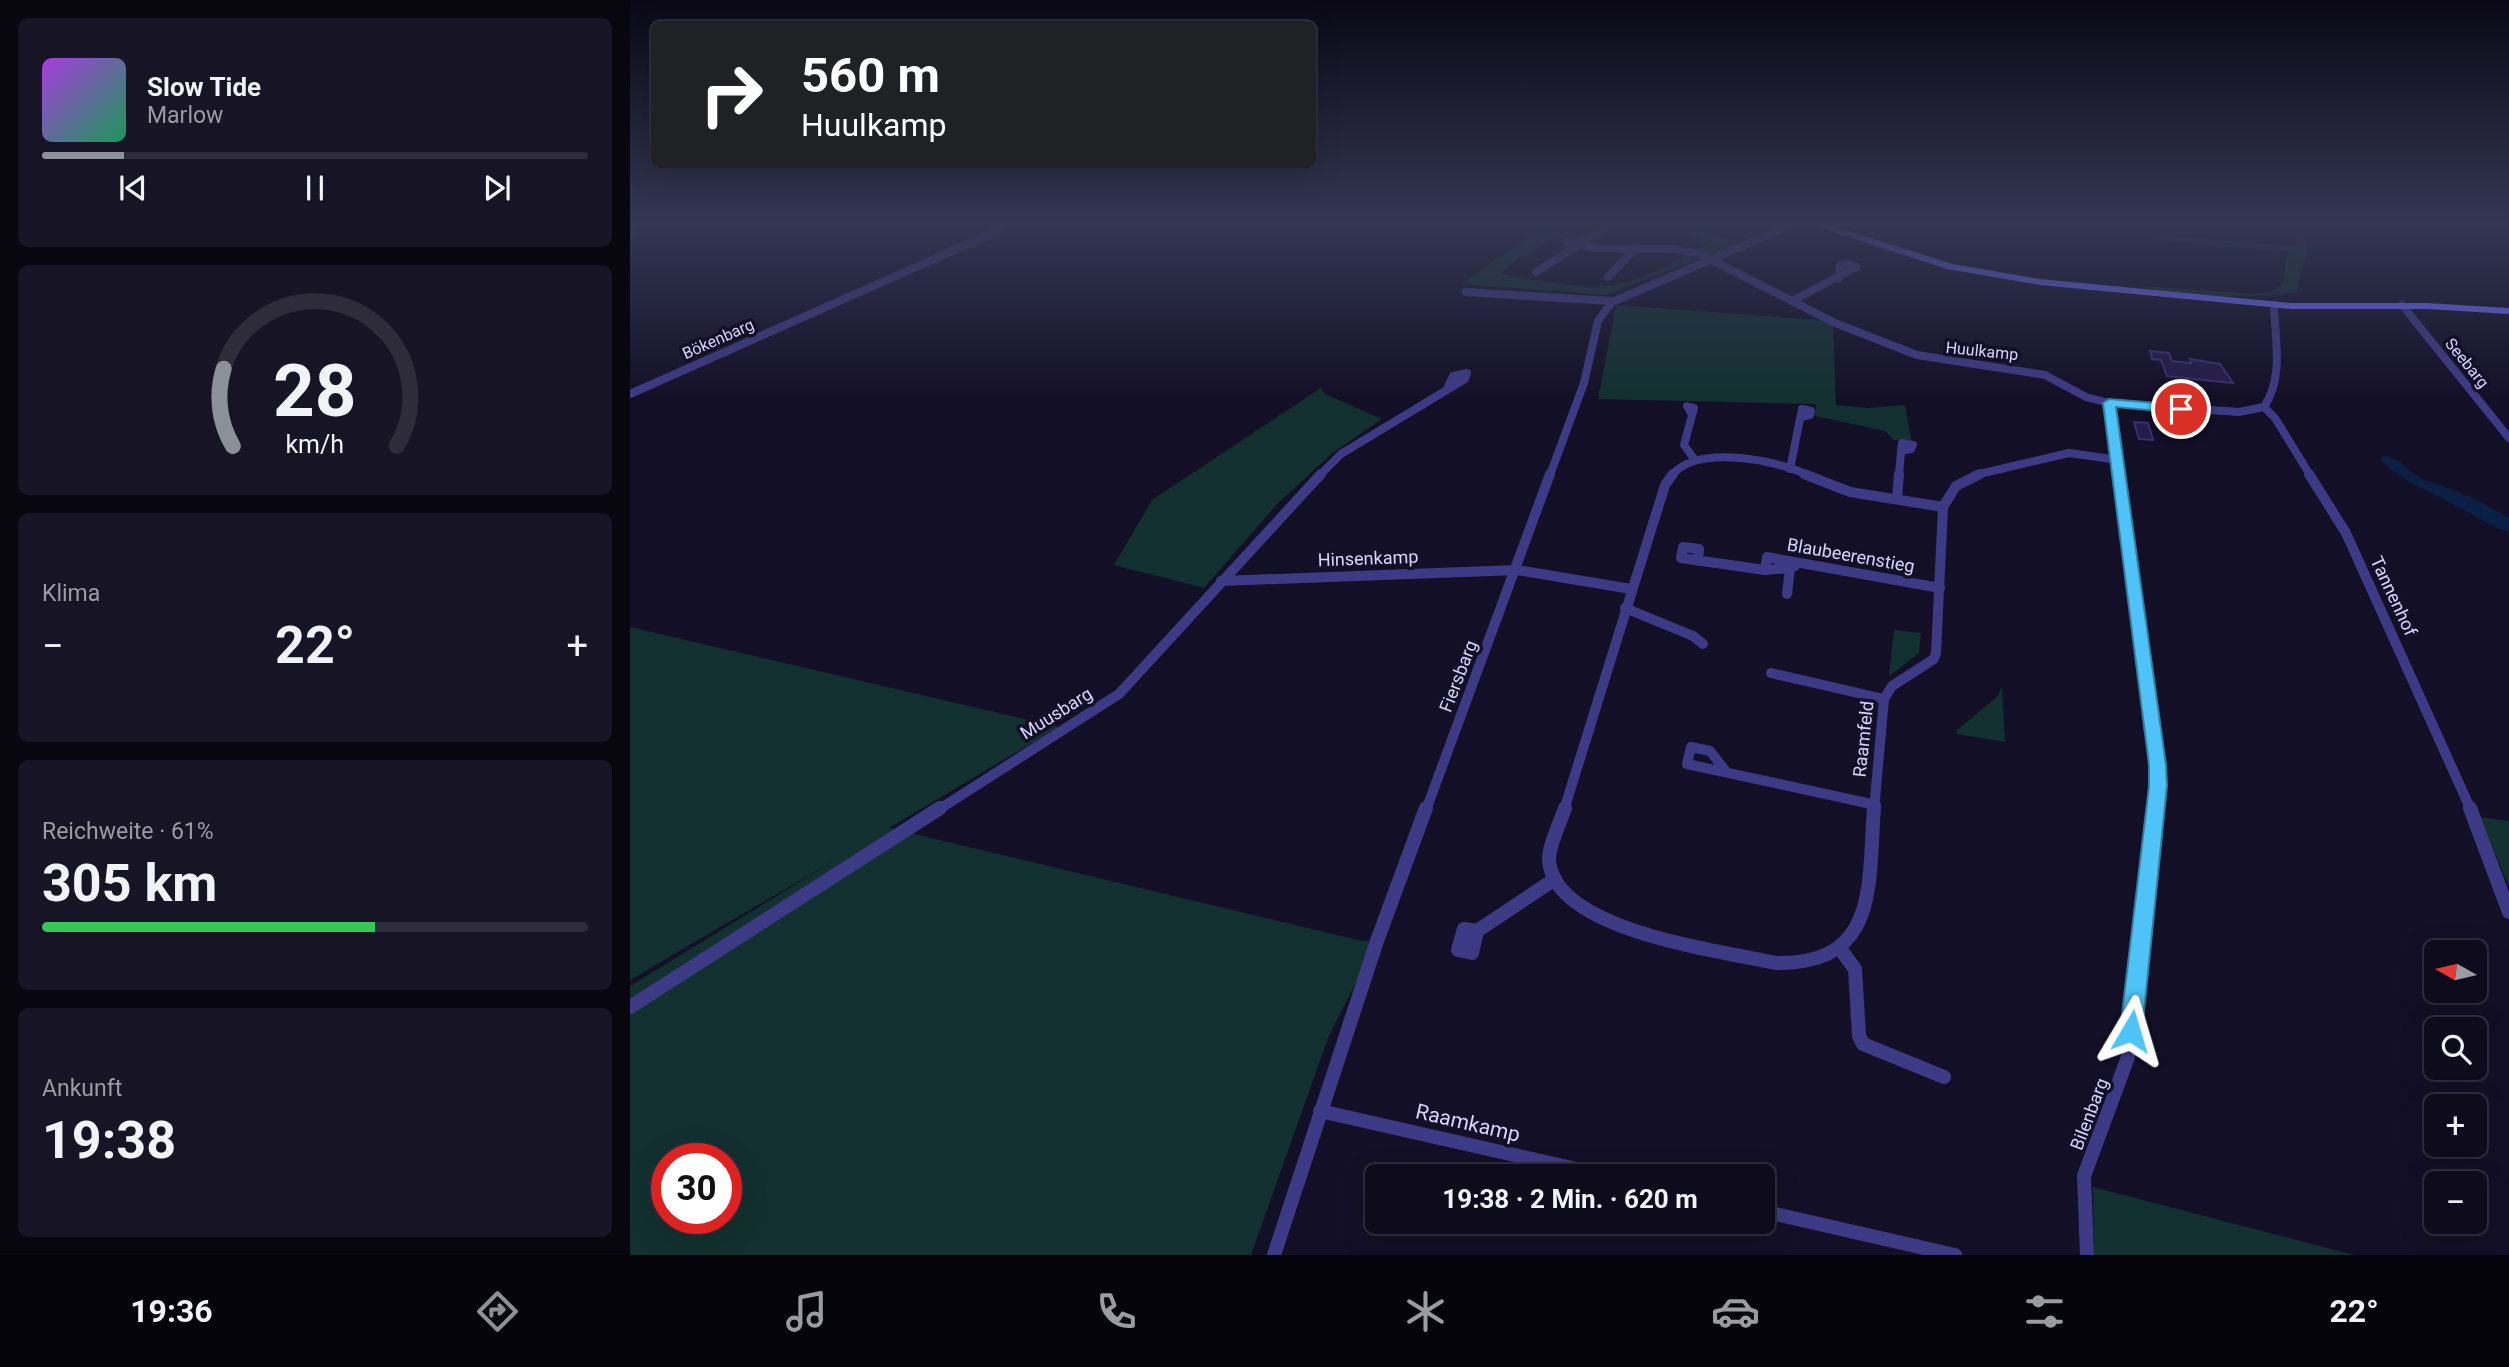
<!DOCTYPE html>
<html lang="de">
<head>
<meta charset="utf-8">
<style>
	:root { --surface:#0e0b1c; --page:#171425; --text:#f1f3f6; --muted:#9b9ba3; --line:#2e2b3b; --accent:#8c9099 }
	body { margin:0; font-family:Roboto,sans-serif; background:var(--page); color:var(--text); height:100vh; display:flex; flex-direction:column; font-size:26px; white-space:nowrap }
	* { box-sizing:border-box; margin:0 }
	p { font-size:23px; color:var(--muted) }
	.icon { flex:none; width:38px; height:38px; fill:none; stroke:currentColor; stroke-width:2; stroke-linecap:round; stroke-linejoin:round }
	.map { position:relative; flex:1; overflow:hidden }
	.side { display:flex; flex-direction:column; gap:18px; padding:18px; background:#08060f; width:630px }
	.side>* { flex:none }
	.banner { position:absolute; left:21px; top:21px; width:665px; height:147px; border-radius:10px; box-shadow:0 7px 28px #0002,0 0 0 2px var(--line); background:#202124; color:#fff; overflow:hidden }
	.needle { width:46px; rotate:278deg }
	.tools { position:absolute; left:1794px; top:940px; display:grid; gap:14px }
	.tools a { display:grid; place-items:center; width:63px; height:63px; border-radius:10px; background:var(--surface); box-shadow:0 7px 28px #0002,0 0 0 2px var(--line); font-size:35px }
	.speed { position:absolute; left:21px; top:1143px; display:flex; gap:14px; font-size:35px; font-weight:700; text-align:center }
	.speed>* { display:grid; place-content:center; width:91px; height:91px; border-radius:50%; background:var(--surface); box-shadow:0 7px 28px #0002,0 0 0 2px var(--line); line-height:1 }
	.speed .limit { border:10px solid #d22; background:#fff; color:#111 }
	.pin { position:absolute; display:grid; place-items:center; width:60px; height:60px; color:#fff; margin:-30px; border:4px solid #fff; border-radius:50%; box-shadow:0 2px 7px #0007 }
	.me { position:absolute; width:77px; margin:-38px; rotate:7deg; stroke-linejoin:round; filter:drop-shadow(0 0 5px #0008) }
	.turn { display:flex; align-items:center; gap:24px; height:147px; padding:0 35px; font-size:32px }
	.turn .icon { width:91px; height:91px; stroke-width:2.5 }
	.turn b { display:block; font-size:49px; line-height:60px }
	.big { font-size:52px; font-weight:700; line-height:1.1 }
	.side .widget { flex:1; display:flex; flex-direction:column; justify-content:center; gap:10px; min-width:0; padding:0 24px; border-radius:10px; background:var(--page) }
	.side .dial { align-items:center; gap:0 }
	.dial svg { height:182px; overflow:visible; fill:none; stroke:var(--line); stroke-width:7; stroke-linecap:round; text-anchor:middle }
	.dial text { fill:var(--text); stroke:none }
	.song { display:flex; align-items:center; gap:21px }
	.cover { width:84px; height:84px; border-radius:10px; background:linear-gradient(135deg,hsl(280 70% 55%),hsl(150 70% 35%)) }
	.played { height:7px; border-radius:4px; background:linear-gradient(90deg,var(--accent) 15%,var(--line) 15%) }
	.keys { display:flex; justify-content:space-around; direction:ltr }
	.heat { display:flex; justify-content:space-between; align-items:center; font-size:38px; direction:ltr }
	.charge { height:10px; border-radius:5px; background:linear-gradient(90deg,#34c759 61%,var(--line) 0) }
	.trip { position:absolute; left:735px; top:1164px; width:410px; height:70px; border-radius:10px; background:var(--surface); box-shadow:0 7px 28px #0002,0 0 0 2px var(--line); font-weight:700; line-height:70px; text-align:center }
	.tabs { display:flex; height:112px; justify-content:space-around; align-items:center; background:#06040b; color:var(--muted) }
	.tabs .icon { width:49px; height:49px }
	.tabs .current { color:var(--accent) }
	.tabs b { font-size:32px; color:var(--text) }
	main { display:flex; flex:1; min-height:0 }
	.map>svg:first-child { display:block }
</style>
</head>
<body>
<main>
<section class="side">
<div class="widget">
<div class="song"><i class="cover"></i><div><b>Slow Tide</b><p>Marlow</p></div></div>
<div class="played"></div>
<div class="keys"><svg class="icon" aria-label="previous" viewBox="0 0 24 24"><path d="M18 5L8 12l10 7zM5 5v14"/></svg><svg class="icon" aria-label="pause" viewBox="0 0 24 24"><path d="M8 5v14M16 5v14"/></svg><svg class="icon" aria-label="next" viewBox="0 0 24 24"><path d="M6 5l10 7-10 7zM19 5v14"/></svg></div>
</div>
<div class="widget dial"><svg viewBox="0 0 100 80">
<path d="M14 69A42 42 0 1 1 86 69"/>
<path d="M14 69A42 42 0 0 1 10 35" stroke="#8c9099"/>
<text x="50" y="56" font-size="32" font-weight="700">28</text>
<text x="50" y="72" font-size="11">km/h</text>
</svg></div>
<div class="widget"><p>Klima</p>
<div class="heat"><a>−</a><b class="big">22°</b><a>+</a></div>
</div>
<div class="widget"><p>Reichweite · 61%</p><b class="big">305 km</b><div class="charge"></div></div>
<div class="widget"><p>Ankunft</p><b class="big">19:38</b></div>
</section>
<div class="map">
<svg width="1879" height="1255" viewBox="0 0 1879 1255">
	<rect width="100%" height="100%" fill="#130f26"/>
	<g fill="#12302f" fill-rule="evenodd">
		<path d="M 919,223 L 947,223 L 888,259 L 871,273 C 911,282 960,293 1001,281 C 1028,273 1055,255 1080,243 L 1019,223 L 1047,223 L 1108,243 L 976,295 L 831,284 Z"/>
		<path d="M 1662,223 L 1673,223 C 1684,253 1670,264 1667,292 C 1638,299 1534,298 1510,286 L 1625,294 L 1642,292 L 1654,282 L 1656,259 L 1660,252 L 1537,241 L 1520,235 L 1665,246 L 1667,240 Z"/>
		<path d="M 986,305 L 1190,320 L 1203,325 L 1206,405 L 1238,408 L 1275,405 L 1281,440 L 1264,440 L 1255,431 L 1185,416 L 1186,404 L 968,399 Z"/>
		<path d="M 691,388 L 695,394 L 752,419 L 704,452 L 648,503 L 574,588 L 484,565 L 522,500 Z"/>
		<path d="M 0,627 L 429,727 L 259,828 L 732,941 L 747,941 L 698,1038 L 621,1255 L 0,1255 L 0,986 L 205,860 L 0,980 ZM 37,1158 L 96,1158 L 96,1218 L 37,1218 Z"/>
		<path d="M 1264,630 L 1291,633 L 1289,653 L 1259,676 Z"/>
		<path d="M 1372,687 L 1375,742 L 1327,734 L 1327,730 L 1367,697 Z"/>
		<path d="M 1850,817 L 1879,821 L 1879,887 Z"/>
		<path d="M 1463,1187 L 1724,1255 L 1464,1255 Z"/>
	</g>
	<path fill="#0a1f44" d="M 1755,456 C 1773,459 1782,477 1798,481 C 1827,490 1852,502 1879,518 L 1879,532 C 1861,527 1846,516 1829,507 C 1799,491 1777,485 1750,459 Z"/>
	<g fill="#241b47" stroke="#3b2d73" stroke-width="2">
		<path d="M 1520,351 L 1539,353 L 1542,361 L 1561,363 L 1560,359 L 1590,364 L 1603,383 L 1537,376 L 1531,360 L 1522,359 Z"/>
		<path d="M 1504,422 L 1518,423 L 1523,440 L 1509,439 Z"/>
	</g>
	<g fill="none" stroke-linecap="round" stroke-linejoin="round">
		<g stroke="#3d3a85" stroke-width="8">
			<path d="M 0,236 L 4,223"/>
			<path d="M 937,242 L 965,248 L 1043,249 L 1070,254 L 1205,323 L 1287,355 L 1415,375 L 1456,397 L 1479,403 L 1609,412 L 1634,407"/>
			<path d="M 906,272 L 981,224"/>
			<path d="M 978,277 L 1006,248"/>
			<path d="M 1209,278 L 1210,265 L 1217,263 L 1226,267"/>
			<path d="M 836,292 L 980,301"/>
			<path d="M 1162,301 L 1226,267"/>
			<path d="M 1772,305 L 1879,438"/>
			<path d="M 0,394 L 363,233 L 376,223"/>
			<path d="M 1479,403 L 1488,475"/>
			<path d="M 1634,407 L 1645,418 L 1680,475"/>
			<path d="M 1634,407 C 1654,377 1645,340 1644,305"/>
			<path d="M 1062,415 L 1057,406 L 1064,408 L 1054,445 L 1065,460"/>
			<path d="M 1272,443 L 1283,445 L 1281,449 L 1271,451 Z"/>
			<path d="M 1160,469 L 1172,409 L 1181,411 L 1180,415 L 1171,417"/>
			<path d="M 690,475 L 711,454 L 835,379 L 837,373 L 823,376 L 818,387"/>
			<path d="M 920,475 L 954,383 L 968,321 L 982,302 L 1166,223"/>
			<path d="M 1042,475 C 1068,444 1146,460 1178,475"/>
			<path d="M 1269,475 L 1271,451"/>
			<path d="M 1345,475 L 1439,453 L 1488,460"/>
		</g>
		<g stroke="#3d3a85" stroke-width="10">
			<path d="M 1174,474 L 1220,492 L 1313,507"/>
			<path d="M 1488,474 L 1528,786 L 1525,810"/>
			<path d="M 1679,474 L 1716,533 L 1841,810"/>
			<path d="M 1267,499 L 1269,474"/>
			<path d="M 1313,507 L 1326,486 L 1350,474"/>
			<path d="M 1068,560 L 1069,549 L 1053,547 L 1051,558 L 1135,570 L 1160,568"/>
			<path d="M 1135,570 L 1137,557 L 1310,588"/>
			<path d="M 591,581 L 887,570 L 1001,589"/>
			<path d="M 1157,594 L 1160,568 L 1165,566"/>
			<path d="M 995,608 L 1063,636 L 1073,644"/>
			<path d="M 1141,673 L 1254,699"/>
			<path d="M 1095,770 L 1080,751 L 1061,747 L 1057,764 L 1246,805"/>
			<path d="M 308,810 L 489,694 L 691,474"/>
			<path d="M 796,810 L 920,474"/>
			<path d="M 934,810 L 1035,485 L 1043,474"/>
			<path d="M 1244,810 L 1254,699 L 1262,686 L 1304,659 L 1306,653 L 1313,507"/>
		</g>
		<g stroke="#3d3a85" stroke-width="14">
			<path d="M 935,808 C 930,823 919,845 919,859 C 922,931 1092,951 1146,963 C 1249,965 1238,885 1244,808"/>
			<path d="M 1840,808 L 1879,912"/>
			<path d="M 834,929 L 847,931 L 842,953 L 828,950 Z"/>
			<path d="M 847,931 L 925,879"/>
			<path d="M 1211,950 L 1225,969 L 1229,1036 L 1233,1044 L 1314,1077"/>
			<path d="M 0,1007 L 310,808"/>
			<path d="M 690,1111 L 977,1176"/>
			<path d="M 1132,1211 L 1325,1255"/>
			<path d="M 644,1255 L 747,941 L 796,808"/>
			<path d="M 1457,1255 L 1454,1176 L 1498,1057 L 1526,808"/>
		</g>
		<path fill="#6f6bff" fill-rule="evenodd" d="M 1176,223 L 1193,223 L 1323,264 L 1410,279 L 1660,303 L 1797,303 L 1879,308 L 1879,314 L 1797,309 L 1660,309 L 1410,285 L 1317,269 Z"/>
	</g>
	<linearGradient id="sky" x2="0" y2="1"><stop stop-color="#0a0815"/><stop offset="0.56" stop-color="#333752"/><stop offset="1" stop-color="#333752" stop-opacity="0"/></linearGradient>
	<rect width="1879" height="399" fill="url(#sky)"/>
	<path fill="#4fc3f7" stroke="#337fa1" stroke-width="2" d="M 1479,399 L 1551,405 L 1558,409 L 1551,413 L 1486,407 L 1536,765 L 1537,786 L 1512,1031 L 1509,1038 L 1501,1041 L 1493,1038 L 1490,1031 L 1519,786 L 1519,765 L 1473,403 Z"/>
	<g text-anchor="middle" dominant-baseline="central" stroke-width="7" stroke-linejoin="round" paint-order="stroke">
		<g font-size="16" fill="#d9d4ff" stroke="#130f26">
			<text transform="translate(88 339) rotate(-24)">Bökenbarg</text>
			<text transform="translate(1352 351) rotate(6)">Huulkamp</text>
			<text transform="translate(1837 363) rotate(51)">Seebarg</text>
		</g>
		<g font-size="18" fill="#d9d4ff" stroke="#130f26">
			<text transform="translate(1221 555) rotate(10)">Blaubeerenstieg</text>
			<text transform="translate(738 558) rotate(-2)">Hinsenkamp</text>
			<text transform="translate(1764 596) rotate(65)">Tannenhof</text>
			<text transform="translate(828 676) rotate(-69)">Fiersbarg</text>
			<text transform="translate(426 713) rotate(-32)">Muusbarg</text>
			<text transform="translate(1233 739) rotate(-84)">Raamfeld</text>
			<text transform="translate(1459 1114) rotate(-69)">Bilenbarg</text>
		</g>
		<g font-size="21" fill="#d9d4ff" stroke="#130f26">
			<text transform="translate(838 1123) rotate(13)">Raamkamp</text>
		</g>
	</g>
</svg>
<div class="tools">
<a><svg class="needle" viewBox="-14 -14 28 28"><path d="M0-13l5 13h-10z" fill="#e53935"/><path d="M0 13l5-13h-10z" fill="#9b9ba3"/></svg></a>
<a><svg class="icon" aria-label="search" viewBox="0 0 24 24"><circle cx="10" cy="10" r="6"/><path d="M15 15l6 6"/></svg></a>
<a>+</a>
<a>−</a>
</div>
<div class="speed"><div class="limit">30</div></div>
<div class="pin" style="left:1551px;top:409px;background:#d93025"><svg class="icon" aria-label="arrive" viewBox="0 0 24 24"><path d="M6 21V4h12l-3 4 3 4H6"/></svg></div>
<svg class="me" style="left:1501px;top:1031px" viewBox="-20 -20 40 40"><path d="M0-17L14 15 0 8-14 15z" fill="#4fc3f7" stroke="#fff" stroke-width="4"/></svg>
<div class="trip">19:38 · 2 Min. · 620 m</div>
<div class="banner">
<div class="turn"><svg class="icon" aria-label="right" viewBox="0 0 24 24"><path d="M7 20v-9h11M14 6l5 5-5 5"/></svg><div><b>560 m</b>Huulkamp</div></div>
</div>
</div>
</main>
<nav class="tabs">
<b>19:36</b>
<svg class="icon current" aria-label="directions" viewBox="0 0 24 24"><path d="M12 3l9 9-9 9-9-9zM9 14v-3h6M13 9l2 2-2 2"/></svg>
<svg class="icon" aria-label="music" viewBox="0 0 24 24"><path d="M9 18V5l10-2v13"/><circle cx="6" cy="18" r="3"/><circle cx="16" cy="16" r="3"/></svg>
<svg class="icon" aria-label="phone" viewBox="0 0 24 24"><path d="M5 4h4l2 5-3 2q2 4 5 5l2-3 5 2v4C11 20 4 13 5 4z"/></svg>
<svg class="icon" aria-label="climate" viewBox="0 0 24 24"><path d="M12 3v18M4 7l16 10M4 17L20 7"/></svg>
<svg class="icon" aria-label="car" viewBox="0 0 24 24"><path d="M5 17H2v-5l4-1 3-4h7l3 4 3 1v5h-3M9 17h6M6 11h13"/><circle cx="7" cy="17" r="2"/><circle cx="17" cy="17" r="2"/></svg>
<svg class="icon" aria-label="filters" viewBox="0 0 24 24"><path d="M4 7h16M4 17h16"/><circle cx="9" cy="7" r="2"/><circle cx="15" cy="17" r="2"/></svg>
<b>22°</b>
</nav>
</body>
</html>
